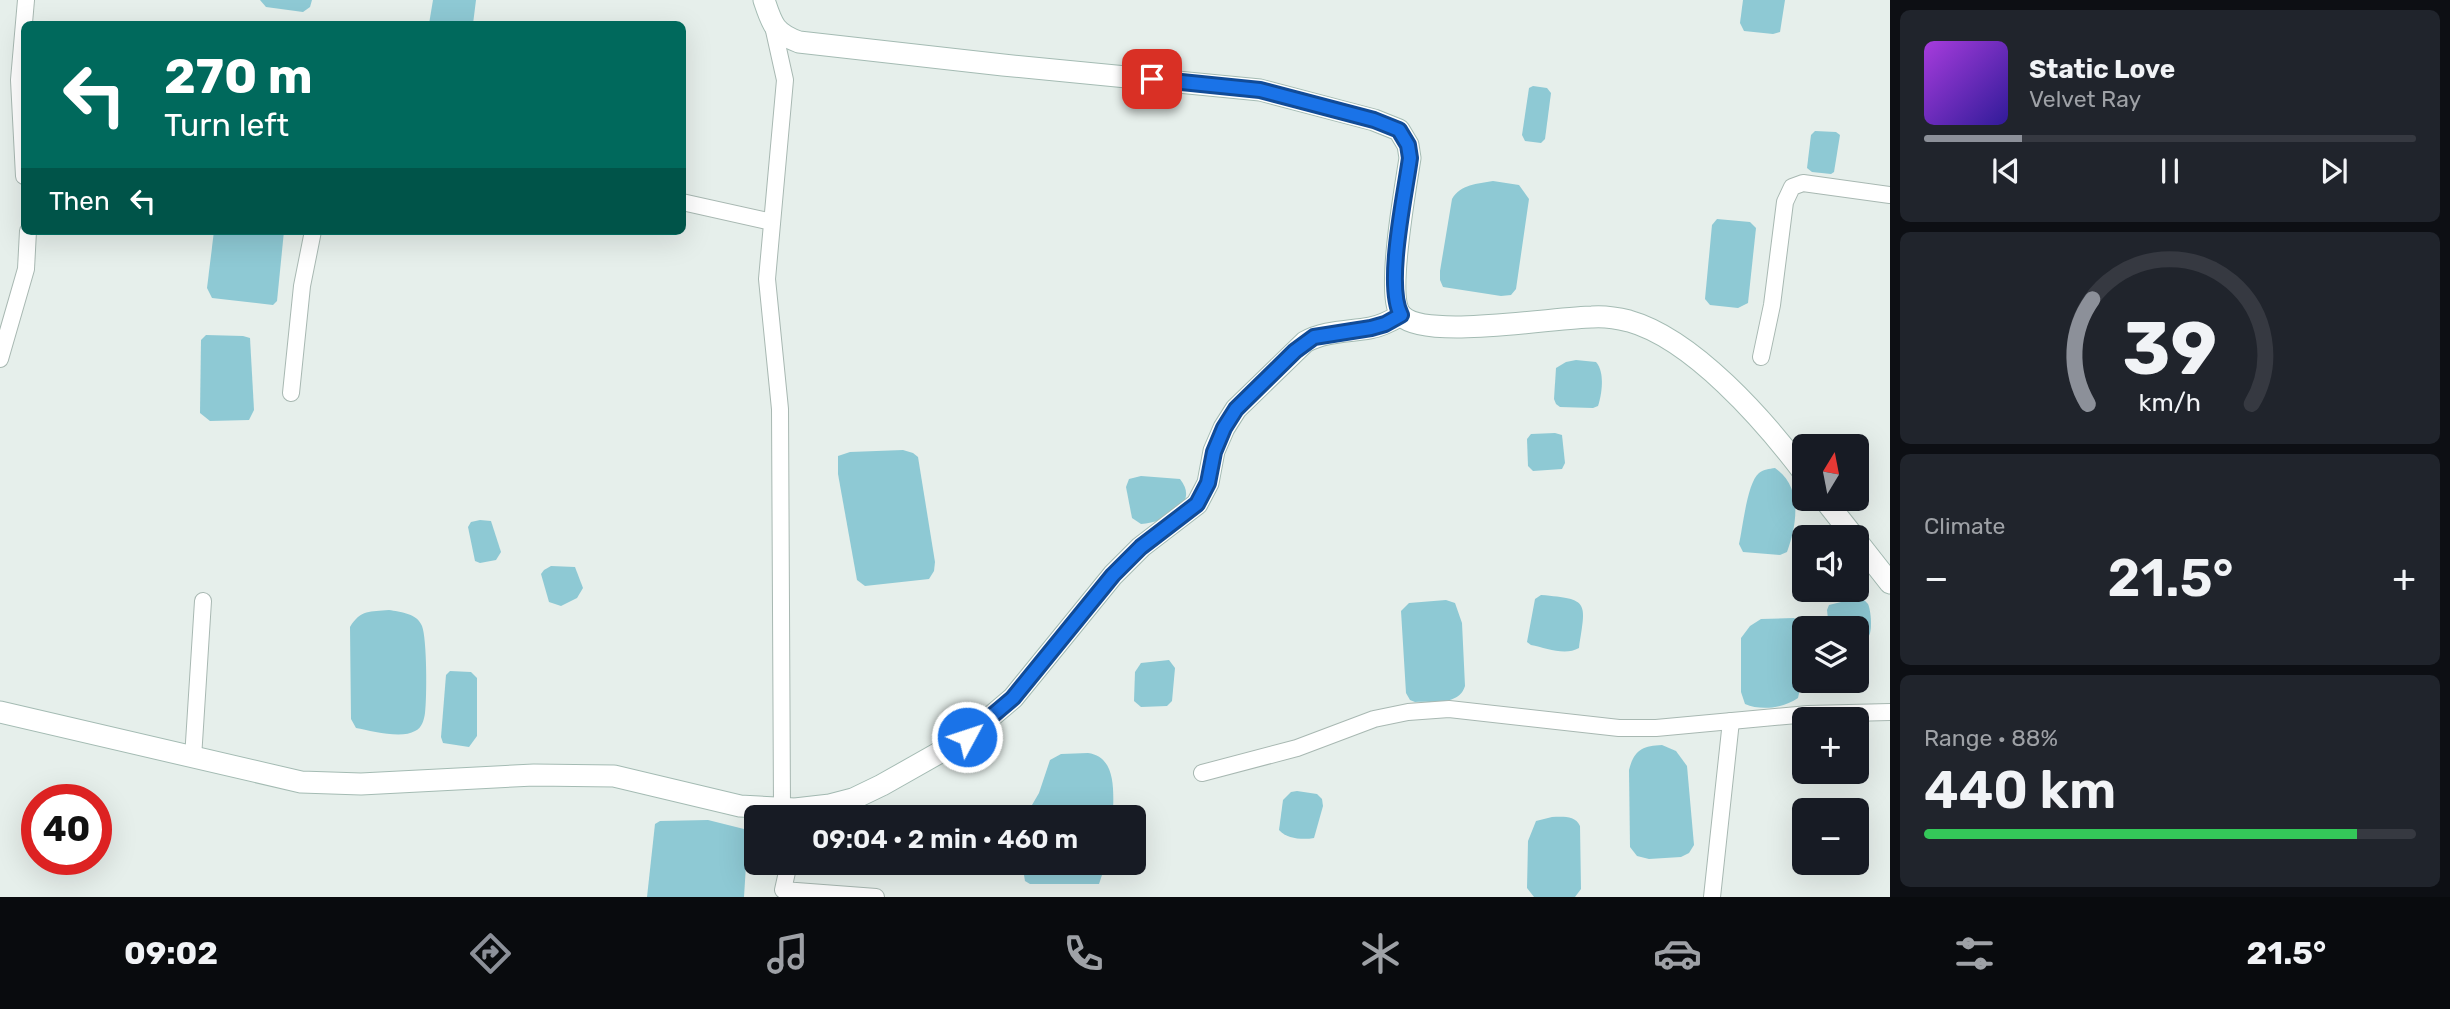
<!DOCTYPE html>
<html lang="en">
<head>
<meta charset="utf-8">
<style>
	:root { --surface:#171b24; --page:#20242c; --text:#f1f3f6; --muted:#9ea1a6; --line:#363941; --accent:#8c9099 }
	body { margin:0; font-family:Rubik,sans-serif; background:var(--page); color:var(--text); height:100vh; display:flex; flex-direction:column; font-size:26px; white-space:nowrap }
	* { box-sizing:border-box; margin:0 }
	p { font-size:23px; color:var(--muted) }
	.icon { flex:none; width:38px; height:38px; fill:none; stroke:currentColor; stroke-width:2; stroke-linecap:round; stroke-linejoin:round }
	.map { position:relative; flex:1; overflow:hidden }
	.details { display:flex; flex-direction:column; gap:10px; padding:10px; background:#0d0f14; width:560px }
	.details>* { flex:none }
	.banner { position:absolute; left:21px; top:21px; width:665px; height:214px; border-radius:10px; box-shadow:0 7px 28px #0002; background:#00695c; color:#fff; overflow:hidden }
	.needle { width:46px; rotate:10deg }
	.tools { position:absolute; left:1792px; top:434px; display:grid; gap:14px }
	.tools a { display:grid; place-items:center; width:77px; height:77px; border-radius:10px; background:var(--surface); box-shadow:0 7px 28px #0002; font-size:35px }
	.speed { position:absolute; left:21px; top:784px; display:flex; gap:14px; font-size:35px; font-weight:700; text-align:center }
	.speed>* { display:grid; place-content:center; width:91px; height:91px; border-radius:50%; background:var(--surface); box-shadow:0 7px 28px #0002; line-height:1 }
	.speed .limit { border:10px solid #d22; background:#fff; color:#111 }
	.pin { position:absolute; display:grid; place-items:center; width:60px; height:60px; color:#fff; margin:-30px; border-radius:14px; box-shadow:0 4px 10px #0006 }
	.me { position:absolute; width:77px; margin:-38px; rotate:50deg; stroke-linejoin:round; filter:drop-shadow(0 0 5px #0008) }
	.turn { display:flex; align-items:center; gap:24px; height:147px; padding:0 28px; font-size:32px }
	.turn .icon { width:91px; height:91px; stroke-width:2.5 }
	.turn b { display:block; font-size:49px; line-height:60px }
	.then { display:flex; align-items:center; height:66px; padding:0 28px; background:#0003; gap:14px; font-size:26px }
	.big { font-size:52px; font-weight:600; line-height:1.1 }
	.details .card { flex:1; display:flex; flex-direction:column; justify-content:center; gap:10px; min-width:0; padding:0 24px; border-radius:10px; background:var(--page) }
	.details .dial { align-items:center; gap:0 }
	.dial svg { height:182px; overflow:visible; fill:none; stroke:var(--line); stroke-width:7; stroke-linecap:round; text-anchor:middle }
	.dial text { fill:var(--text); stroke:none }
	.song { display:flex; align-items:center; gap:21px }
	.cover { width:84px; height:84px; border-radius:10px; background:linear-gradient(135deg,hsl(280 70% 55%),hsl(250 70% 35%)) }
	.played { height:7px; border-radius:4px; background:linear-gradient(90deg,var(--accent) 20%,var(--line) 20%) }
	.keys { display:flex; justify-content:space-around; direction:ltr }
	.heat { display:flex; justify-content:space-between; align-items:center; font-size:38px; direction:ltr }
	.charge { height:10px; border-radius:5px; background:linear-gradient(90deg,#34c759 88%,var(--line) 0) }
	.trip { position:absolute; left:744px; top:805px; width:402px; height:70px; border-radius:10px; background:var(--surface); box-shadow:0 7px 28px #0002; font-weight:600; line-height:70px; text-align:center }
	.menu { display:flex; height:112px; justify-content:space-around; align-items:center; background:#090b0e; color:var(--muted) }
	.menu .icon { width:49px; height:49px }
	.menu .on { color:var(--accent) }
	.menu b { font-size:32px; color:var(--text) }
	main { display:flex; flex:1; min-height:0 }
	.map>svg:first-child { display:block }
</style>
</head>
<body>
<main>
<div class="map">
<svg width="1890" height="897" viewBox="0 0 1890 897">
	<rect width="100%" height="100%" fill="#e6efeb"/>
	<g fill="#8ec9d4">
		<path d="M 260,0 L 312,0 L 310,7 L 303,12 L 266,7 Z"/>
		<path d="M 433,0 L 476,0 L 473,24 L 429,24 Z"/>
		<path d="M 1743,0 L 1785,0 L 1780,32 L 1773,34 L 1744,31 L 1740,23 Z"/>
		<path d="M 1533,86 L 1547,88 L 1551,93 L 1545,139 L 1541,143 L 1525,141 L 1522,135 L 1529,88 Z"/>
		<path d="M 1815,131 L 1836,132 L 1840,135 L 1834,172 L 1831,174 L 1812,172 L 1807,168 L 1811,135 Z"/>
		<path d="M 1493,181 L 1519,185 L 1529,199 L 1516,289 L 1511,295 L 1501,296 L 1443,287 L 1440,280 L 1440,271 L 1452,199 C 1461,184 1477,184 1493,181 Z"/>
		<path d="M 1717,219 L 1750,222 L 1756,228 L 1748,303 L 1738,308 L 1710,305 L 1705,299 L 1712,225 Z"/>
		<path d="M 214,231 L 284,231 L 277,301 L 273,305 L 212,298 L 207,288 Z"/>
		<path d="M 206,335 L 243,336 L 250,338 L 254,410 L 249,420 L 210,421 L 200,413 L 201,340 Z"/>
		<path d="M 1576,360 L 1596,362 C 1605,372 1602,394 1598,406 L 1593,408 L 1560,407 L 1556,404 L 1554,399 L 1556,368 L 1566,362 Z"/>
		<path d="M 1555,433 L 1562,435 L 1565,463 L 1562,469 L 1533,471 L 1528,466 L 1527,439 L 1531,434 Z"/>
		<path d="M 903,450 L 913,453 L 918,457 L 935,562 L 934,571 L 929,579 L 865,586 L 857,580 L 838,474 L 838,456 L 850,452 Z"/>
		<path d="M 1775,468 C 1803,487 1797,525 1787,552 L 1780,555 L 1743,552 L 1739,544 C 1743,527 1747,483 1759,473 C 1764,469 1769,469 1775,468 Z"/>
		<path d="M 1141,476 L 1180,479 C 1201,505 1163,523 1141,524 L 1132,518 L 1126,487 L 1129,479 Z"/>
		<path d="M 480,520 L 491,521 L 501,552 L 496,560 L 480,563 L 475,561 L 468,527 L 471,522 Z"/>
		<path d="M 551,566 L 575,567 L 583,588 L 577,598 L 561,606 L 549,602 L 541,574 L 544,570 Z"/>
		<path d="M 1541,595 C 1590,599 1586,602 1579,648 C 1565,656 1546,648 1531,645 L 1527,642 L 1535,599 Z"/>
		<path d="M 1857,598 C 1862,599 1865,600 1868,604 C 1871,610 1873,633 1868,637 C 1866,639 1859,641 1857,641 L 1857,628 L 1829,628 L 1827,610 L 1829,605 Z"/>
		<path d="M 1446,600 L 1455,603 L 1462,623 L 1465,686 C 1459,706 1432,701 1415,702 L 1410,700 L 1406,693 L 1401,611 L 1409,603 Z"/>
		<path d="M 389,610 C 400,612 417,613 422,626 C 427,639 427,698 425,713 C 424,720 422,728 415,731 C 402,739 371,731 356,728 L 351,719 L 350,627 C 361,609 370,612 389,610 Z"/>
		<path d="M 1794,618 C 1814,629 1802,680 1798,698 C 1784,708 1761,711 1745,704 L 1741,692 L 1741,638 L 1750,626 L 1761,619 Z"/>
		<path d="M 1169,660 L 1175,668 L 1172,701 L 1167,706 L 1141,707 L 1134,701 L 1135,672 L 1141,663 Z"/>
		<path d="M 450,671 L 471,672 L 477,678 L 477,736 L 469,747 L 443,743 L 441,737 L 446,675 Z"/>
		<path d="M 1662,745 L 1676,751 L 1687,766 L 1694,845 L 1689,853 L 1681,857 L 1649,859 L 1637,856 L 1630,847 L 1629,770 C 1634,750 1642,746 1662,745 Z"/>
		<path d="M 1088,753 C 1118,757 1113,795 1113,817 L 1025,817 L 1039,793 L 1050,760 L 1061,754 Z"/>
		<path d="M 1297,791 L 1317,794 L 1322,799 L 1323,806 L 1314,838 C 1303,840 1287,839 1279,830 L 1283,800 L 1291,792 Z"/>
		<path d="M 1552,817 C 1562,817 1575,815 1580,826 L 1581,889 L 1575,897 L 1534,897 L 1527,888 L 1528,841 L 1536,821 Z"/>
		<path d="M 708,820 L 744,829 L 748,833 L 744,897 L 647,897 L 655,824 L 660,821 Z"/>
		<path d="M 1022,863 L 1106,863 L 1099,884 L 1030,884 L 1025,881 Z"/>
	</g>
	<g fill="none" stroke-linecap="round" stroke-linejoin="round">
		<defs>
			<g id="street">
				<path d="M 773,26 L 785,80 L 767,279 L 780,409 L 782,808"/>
				<path d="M 24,176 L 19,80 L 26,0"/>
				<path d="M 682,202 L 772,222"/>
				<path d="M 1761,357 L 1772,305 L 1785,202 L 1792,187 L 1803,183 L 1890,195"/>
				<path d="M 0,359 L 26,269 L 28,231"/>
				<path d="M 291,393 L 302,286 L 313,231"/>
				<path d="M 193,758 L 203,601"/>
				<path d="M 1202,773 L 1297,748 L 1374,719 L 1408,712 L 1449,709 L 1619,728 L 1656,728 L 1808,714 L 1890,712"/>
				<path d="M 789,863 L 783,890 L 876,897"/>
				<path d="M 1712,897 L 1731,721"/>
			</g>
			<g id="secondary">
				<path d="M 764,0 C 772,24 774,33 799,42 L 1003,65 L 1260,90 L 1374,120 L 1399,130 L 1408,145 L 1410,158 C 1406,185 1385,299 1402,316 C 1426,340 1557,317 1592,317 C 1604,316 1617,318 1629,321 C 1693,339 1764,420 1804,473"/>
				<path d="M 1824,499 L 1854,537"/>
				<path d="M 1857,541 L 1890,583"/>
				<path d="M 0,712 L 301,782 L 361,784 L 534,775 L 614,776 L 740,806 L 795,809 L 830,805 L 853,799 L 882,785 L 967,737 L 1013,698 L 1113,575 L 1141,547 L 1197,504 L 1208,483 L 1214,451 L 1224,428 L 1236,409 L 1305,342 C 1325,331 1348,332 1370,328 C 1382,326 1391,321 1401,315"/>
			</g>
		</defs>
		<use href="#street" stroke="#a8b8b2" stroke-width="18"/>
		<use href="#secondary" stroke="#a4bbb3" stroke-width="23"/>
		<use href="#street" stroke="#fff" stroke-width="16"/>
		<use href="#secondary" stroke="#fff" stroke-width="21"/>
	</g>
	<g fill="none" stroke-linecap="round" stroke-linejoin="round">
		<defs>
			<path id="route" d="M 967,737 L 1013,698 L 1113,575 L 1141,547 L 1197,504 L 1208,483 L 1214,452 L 1224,428 L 1236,409 L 1295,351 L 1314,337 L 1371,328 L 1385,324 L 1401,315 C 1385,285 1405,195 1410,158 L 1408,145 L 1399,130 L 1374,120 L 1260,90 L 1152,79"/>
		</defs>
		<use href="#route" stroke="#114b97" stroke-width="18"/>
		<use href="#route" stroke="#1a73e8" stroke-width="12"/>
	</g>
</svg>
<div class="tools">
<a><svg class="needle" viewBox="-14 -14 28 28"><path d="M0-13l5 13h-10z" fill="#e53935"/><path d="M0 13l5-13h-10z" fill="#9ea1a6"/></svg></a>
<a><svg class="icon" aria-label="sound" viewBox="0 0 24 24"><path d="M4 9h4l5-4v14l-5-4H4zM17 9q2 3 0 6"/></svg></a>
<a><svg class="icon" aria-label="layers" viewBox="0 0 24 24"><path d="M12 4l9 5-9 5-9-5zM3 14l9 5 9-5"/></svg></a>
<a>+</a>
<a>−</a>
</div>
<div class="speed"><div class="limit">40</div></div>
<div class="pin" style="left:1152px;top:79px;background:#d93025"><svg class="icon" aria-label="arrive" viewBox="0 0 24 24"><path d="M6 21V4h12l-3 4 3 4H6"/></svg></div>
<svg class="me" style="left:967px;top:737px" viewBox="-20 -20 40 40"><circle r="17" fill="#1a73e8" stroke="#fff" stroke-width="3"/><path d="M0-11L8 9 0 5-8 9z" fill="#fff"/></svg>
<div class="trip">09:04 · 2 min · 460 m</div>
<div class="banner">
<div class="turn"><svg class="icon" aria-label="left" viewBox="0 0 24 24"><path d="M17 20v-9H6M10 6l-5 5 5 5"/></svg><div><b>270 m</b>Turn left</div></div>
<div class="then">Then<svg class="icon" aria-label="left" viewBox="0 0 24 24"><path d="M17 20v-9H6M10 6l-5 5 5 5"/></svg></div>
</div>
</div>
<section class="details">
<div class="card">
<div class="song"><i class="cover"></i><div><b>Static Love</b><p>Velvet Ray</p></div></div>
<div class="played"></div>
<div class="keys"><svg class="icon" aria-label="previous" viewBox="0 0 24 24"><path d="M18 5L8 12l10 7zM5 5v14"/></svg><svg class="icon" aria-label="pause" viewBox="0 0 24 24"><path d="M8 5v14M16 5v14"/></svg><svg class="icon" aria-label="next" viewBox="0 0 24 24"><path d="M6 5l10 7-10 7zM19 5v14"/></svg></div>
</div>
<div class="card dial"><svg viewBox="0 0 100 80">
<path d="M14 69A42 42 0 1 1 86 69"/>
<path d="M14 69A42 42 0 0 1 16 23" stroke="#8c9099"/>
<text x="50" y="56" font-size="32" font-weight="700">39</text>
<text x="50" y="72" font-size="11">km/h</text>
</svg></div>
<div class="card"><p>Climate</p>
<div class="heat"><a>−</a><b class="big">21.5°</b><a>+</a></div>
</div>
<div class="card"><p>Range · 88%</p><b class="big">440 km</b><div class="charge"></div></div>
</section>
</main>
<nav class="menu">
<b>09:02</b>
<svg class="icon on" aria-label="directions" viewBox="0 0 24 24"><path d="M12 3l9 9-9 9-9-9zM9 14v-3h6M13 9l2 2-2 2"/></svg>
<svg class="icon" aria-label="music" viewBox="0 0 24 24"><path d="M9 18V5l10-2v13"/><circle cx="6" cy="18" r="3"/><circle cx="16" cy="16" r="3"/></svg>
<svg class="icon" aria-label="phone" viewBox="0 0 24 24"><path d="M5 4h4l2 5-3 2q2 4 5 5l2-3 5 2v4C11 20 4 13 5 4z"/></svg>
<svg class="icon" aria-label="climate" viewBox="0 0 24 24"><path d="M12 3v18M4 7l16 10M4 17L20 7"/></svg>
<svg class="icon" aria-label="car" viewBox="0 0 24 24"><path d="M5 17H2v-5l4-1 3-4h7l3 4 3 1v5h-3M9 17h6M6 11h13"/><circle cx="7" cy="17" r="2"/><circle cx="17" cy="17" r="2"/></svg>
<svg class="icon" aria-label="filters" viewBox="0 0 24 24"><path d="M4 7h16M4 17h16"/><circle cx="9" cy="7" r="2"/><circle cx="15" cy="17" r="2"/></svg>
<b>21.5°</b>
</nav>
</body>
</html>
